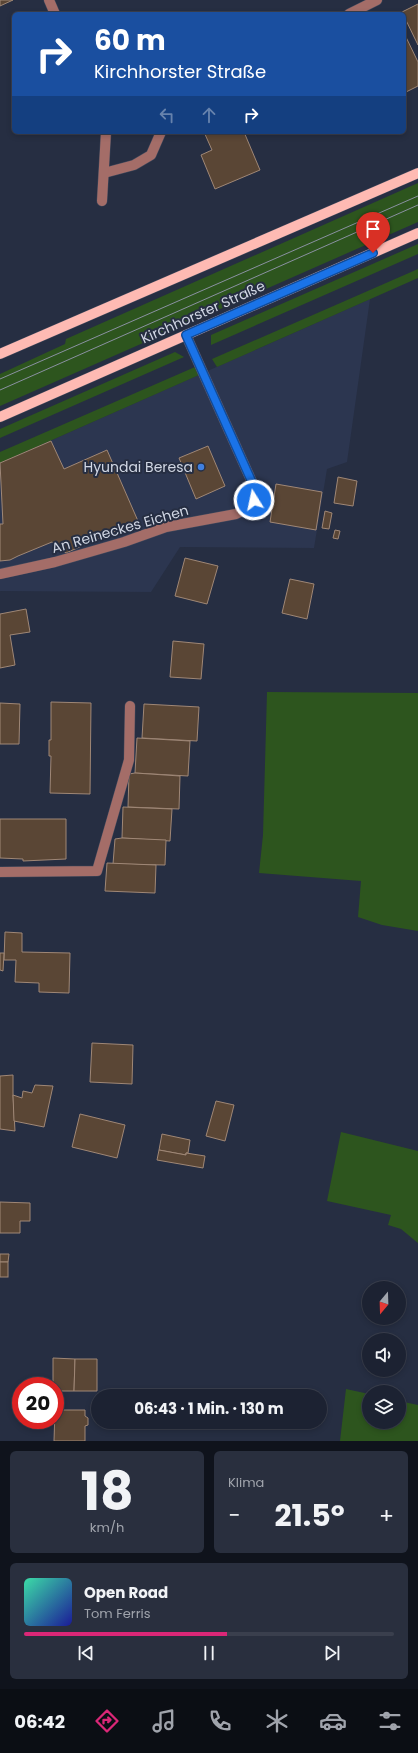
<!DOCTYPE html>
<html lang="de">
<head>
<meta charset="utf-8">
<style>
	:root { --surface:#1c2232; --page:#292f3e; --text:#f1f3f6; --muted:#a0a4ac; --line:#3a3f4d; --accent:#db2777 }
	body { margin:0; font-family:Poppins,sans-serif; background:var(--page); color:var(--text); height:100vh; display:flex; flex-direction:column; font-size:15px; white-space:nowrap }
	* { box-sizing:border-box; margin:0 }
	p { font-size:13px; color:var(--muted) }
	.icon { flex:none; width:22px; height:22px; fill:none; stroke:currentColor; stroke-width:2; stroke-linecap:round; stroke-linejoin:round }
	.map { position:relative; height:1441px; overflow:hidden }
	.details { display:flex; flex-direction:column; gap:10px; padding:10px; background:#0f131c; flex:1 }
	.details>* { flex:none }
	.top-card { position:absolute; left:12px; top:12px; width:394px; height:122px; border-radius:6px; box-shadow:0 2px 6px #0003,0 0 0 1px var(--line); background:#1a4fa0; color:#fff; overflow:hidden }
	.needle { width:26px; rotate:199deg }
	.buttons { position:absolute; left:362px; top:1281px; display:grid; gap:8px }
	.buttons a { display:grid; place-items:center; width:44px; height:44px; border-radius:50%; background:var(--surface); box-shadow:0 2px 6px #0003,0 0 0 1px var(--line); font-size:20px }
	.speed { position:absolute; left:12px; top:1377px; display:flex; gap:8px; font-size:20px; font-weight:700; text-align:center }
	.speed>* { display:grid; place-content:center; width:52px; height:52px; border-radius:50%; background:var(--surface); box-shadow:0 2px 6px #0003,0 0 0 1px var(--line); line-height:1 }
	.speed .limit { border:6px solid #d22; background:#fff; color:#111 }
	.pin { position:absolute; display:grid; place-items:center; width:34px; height:34px; color:#fff; margin:-41px -17px; border-radius:50% 50% 50% 0; rotate:-45deg; box-shadow:0 0 4px #0007 }
	.pin .icon { rotate:45deg }
	.me { position:absolute; width:44px; margin:-22px; rotate:350deg; stroke-linejoin:round; filter:drop-shadow(0 0 3px #0008) }
	.turn { display:flex; align-items:center; gap:14px; height:84px; padding:0 16px; font-size:18px }
	.turn .icon { width:52px; height:52px; stroke-width:2.5 }
	.turn b { display:block; font-size:28px; line-height:34px }
	.lanes { display:flex; align-items:center; height:38px; padding:0 16px; background:#0003; justify-content:center; gap:20px; direction:ltr }
	.lanes .off { opacity:.35 }
	.big { font-size:30px; font-weight:700; line-height:1.1 }
	.details .card { flex:1; display:flex; flex-direction:column; justify-content:center; gap:6px; min-width:0; padding:0 14px; border-radius:6px; background:var(--page) }
	.details .dial { align-items:center; gap:0 }
	.dial b { font-size:52px; line-height:1 }
	.song { display:flex; align-items:center; gap:12px }
	.cover { width:48px; height:48px; border-radius:6px; background:linear-gradient(135deg,hsl(160 70% 55%),hsl(240 70% 35%)) }
	.played { height:4px; border-radius:2px; background:linear-gradient(90deg,var(--accent) 55%,var(--line) 55%) }
	.keys { display:flex; justify-content:space-around; direction:ltr }
	.heat { display:flex; justify-content:space-between; align-items:center; font-size:22px; direction:ltr }
	.details .tiles { flex:1; display:grid; gap:10px; grid-template-columns:1fr 1fr }
	.card:last-child { grid-column:span 2 }
	.trip { position:absolute; left:91px; top:1389px; width:236px; height:40px; border-radius:20px; background:var(--surface); box-shadow:0 2px 6px #0003,0 0 0 1px var(--line); font-weight:700; line-height:40px; text-align:center }
	.menu { display:flex; height:64px; justify-content:space-around; align-items:center; background:#0b0e14; color:var(--muted) }
	.menu .icon { width:28px; height:28px }
	.menu .on { color:var(--accent) }
	.menu b { font-size:18px; color:var(--text) }
	.map>svg:first-child { display:block }
</style>
</head>
<body>
<div class="map">
<svg width="418" height="1441" viewBox="0 0 418 1441">
	<rect width="100%" height="100%" fill="#262e42"/>
	<path fill="#2c3650" d="M 370,299 L 347,462 L 327,469 L 314,548 L 180,547 L 151,592 L 0,591 L 0,463 Z"/>
	<g fill="#2d551e">
		<path d="M 418,183 L 418,222 L 0,406 L 0,374 L 65,344 L 66,339 Z"/>
		<path d="M 418,244 L 418,254 L 211,345 L 211,335 Z"/>
		<path d="M 418,269 L 418,278 L 217,367 L 212,359 Z"/>
		<path d="M 175,352 L 184,357 L 0,438 L 0,429 Z"/>
		<path d="M 195,367 L 199,375 L 0,463 L 0,452 Z"/>
		<path d="M 267,692 L 418,693 L 418,931 L 382,925 L 358,917 L 361,881 L 259,873 L 263,835 Z"/>
		<path d="M 341,1132 L 418,1151 L 418,1243 L 401,1229 L 388,1225 L 391,1215 L 327,1201 Z"/>
		<path d="M 346,1389 L 369,1394 L 369,1422 L 399,1422 L 399,1401 L 418,1405 L 418,1441 L 340,1441 Z"/>
	</g>
	<g fill="#5a4635" stroke="#9f8776">
		<path d="M 0,0 L 13,0 L 0,6 Z"/>
		<path d="M 418,4 L 418,45 L 402,12 Z"/>
		<path d="M 404,33 L 418,62 L 418,86 L 406,92 L 404,89 Z"/>
		<path d="M 204,132 L 244,132 L 260,170 L 215,189 L 201,155 L 212,150 Z"/>
		<path d="M 51,441 L 64,469 L 107,450 L 138,521 L 66,553 L 52,542 L 18,556 L 10,560 L 0,561 L 0,524 L 3,524 L 0,463 Z"/>
		<path d="M 208,446 L 225,486 L 196,499 L 179,458 Z"/>
		<path d="M 338,477 L 357,481 L 353,506 L 334,503 Z"/>
		<path d="M 276,484 L 322,492 L 316,530 L 270,522 Z"/>
		<path d="M 325,511 L 332,513 L 329,529 L 322,528 Z"/>
		<path d="M 335,530 L 340,531 L 338,539 L 333,538 Z"/>
		<path d="M 185,558 L 218,566 L 207,604 L 175,596 Z"/>
		<path d="M 290,579 L 314,584 L 307,619 L 282,613 Z"/>
		<path d="M 26,609 L 30,632 L 10,635 L 15,665 L 0,668 L 0,614 Z"/>
		<path d="M 173,641 L 204,644 L 201,679 L 170,677 Z"/>
		<path d="M 51,702 L 91,703 L 90,794 L 50,793 L 51,756 L 49,756 L 49,740 L 51,740 Z"/>
		<path d="M 0,703 L 20,704 L 19,744 L 0,744 Z"/>
		<path d="M 144,704 L 199,707 L 197,741 L 142,738 Z"/>
		<path d="M 137,738 L 190,741 L 188,776 L 135,773 Z"/>
		<path d="M 135,773 L 180,776 L 179,809 L 128,807 L 129,774 Z"/>
		<path d="M 123,807 L 172,809 L 170,841 L 122,838 Z"/>
		<path d="M 0,819 L 66,819 L 66,859 L 23,861 L 23,859 L 0,858 Z"/>
		<path d="M 122,838 L 166,840 L 165,865 L 113,864 L 115,839 Z"/>
		<path d="M 107,863 L 156,865 L 155,893 L 105,891 Z"/>
		<path d="M 5,932 L 22,933 L 22,952 L 70,953 L 69,993 L 39,992 L 39,983 L 15,982 L 16,960 L 4,960 Z"/>
		<path d="M 0,953 L 4,953 L 3,971 L 0,970 Z"/>
		<path d="M 92,1043 L 133,1045 L 132,1084 L 90,1082 Z"/>
		<path d="M 13,1075 L 13,1095 L 15,1131 L 0,1129 L 0,1076 Z"/>
		<path d="M 35,1085 L 53,1086 L 44,1127 L 14,1121 L 13,1095 L 22,1098 L 23,1091 L 32,1093 Z"/>
		<path d="M 216,1101 L 234,1105 L 225,1141 L 206,1136 Z"/>
		<path d="M 80,1114 L 125,1125 L 117,1158 L 72,1147 Z"/>
		<path d="M 162,1134 L 190,1140 L 188,1153 L 186,1153 L 186,1155 L 159,1150 Z"/>
		<path d="M 159,1150 L 186,1155 L 186,1153 L 205,1156 L 203,1168 L 157,1160 Z"/>
		<path d="M 0,1202 L 30,1203 L 30,1221 L 20,1221 L 20,1233 L 0,1233 Z"/>
		<path d="M 0,1254 L 9,1254 L 8,1262 L 0,1262 Z"/>
		<rect x="0" y="1262" width="8" height="15"/>
		<path d="M 53,1358 L 75,1359 L 74,1391 L 55,1391 L 55,1386 L 53,1386 Z"/>
		<path d="M 75,1359 L 97,1359 L 97,1391 L 74,1391 Z"/>
		<path d="M 55,1410 L 85,1410 L 85,1416 L 88,1418 L 88,1425 L 85,1426 L 85,1441 L 54,1441 Z"/>
	</g>
	<g fill="none" stroke-linecap="round" stroke-linejoin="round">
		<defs>
			<g id="minor">
				<path d="M 49,0 L 55,14"/>
				<path d="M 349,14 L 377,0"/>
				<path d="M 104,173 L 134,165 L 151,155 L 161,132"/>
				<path d="M 102,201 L 106,132"/>
				<path d="M 0,574 L 55,562 L 124,542 L 166,527 L 236,514 C 247,509 254,504 256,491 L 186,335"/>
				<path d="M 0,872 L 97,871 L 129,760 L 130,706"/>
			</g>
			<g id="major">
				<path d="M 0,354 L 418,173"/>
				<path d="M 0,417 L 418,233"/>
			</g>
		</defs>
		<use href="#minor" stroke="#41495c" stroke-width="11"/>
		<use href="#major" stroke="#41495c" stroke-width="11"/>
		<use href="#minor" stroke="#a46d68" stroke-width="10"/>
		<use href="#major" stroke="#febab3" stroke-width="10"/>
		<g stroke="#8a91a1" stroke-width="1">
			<path d="M 0,379 L 418,196"/>
			<path d="M 0,390 L 418,205"/>
		</g>
	</g>
	<g fill="none" stroke-linecap="round" stroke-linejoin="round">
		<defs>
			<path id="route" d="M 254,500 L 256,491 L 186,335 L 373,253"/>
		</defs>
		<use href="#route" stroke="#114b97" stroke-width="10"/>
		<use href="#route" stroke="#1a73e8" stroke-width="7"/>
	</g>
	<circle fill="#3f7fe0" stroke="#262e42" stroke-width="1.5" cx="201" cy="467" r="4"/>
	<g text-anchor="middle" dominant-baseline="central" stroke-width="4" stroke-linejoin="round" paint-order="stroke">
		<g font-size="14" fill="#d0d6e3" stroke="#262e42">
			<text transform="translate(203 312) rotate(-24)">Kirchhorster Straße</text>
			<text transform="translate(120 529) rotate(-16)">An Reineckes Eichen</text>
		</g>
		<g font-size="14" fill="#d0d6e3" stroke="#262e42" text-anchor="end">
			<text x="193" y="467">Hyundai Beresa</text>
		</g>
	</g>
</svg>
<div class="buttons">
<a><svg class="needle" viewBox="-14 -14 28 28"><path d="M0-13l5 13h-10z" fill="#e53935"/><path d="M0 13l5-13h-10z" fill="#a0a4ac"/></svg></a>
<a><svg class="icon" aria-label="sound" viewBox="0 0 24 24"><path d="M4 9h4l5-4v14l-5-4H4zM17 9q2 3 0 6"/></svg></a>
<a><svg class="icon" aria-label="layers" viewBox="0 0 24 24"><path d="M12 4l9 5-9 5-9-5zM3 14l9 5 9-5"/></svg></a>
</div>
<div class="speed"><div class="limit">20</div></div>
<div class="pin" style="left:373px;top:253px;background:#d93025"><svg class="icon" aria-label="arrive" viewBox="0 0 24 24"><path d="M6 21V4h12l-3 4 3 4H6"/></svg></div>
<svg class="me" style="left:254px;top:500px" viewBox="-20 -20 40 40"><circle r="17" fill="#1a73e8" stroke="#fff" stroke-width="3"/><path d="M0-11L8 9 0 5-8 9z" fill="#fff"/></svg>
<div class="trip">06:43 · 1 Min. · 130 m</div>
<div class="top-card">
<div class="turn"><svg class="icon" aria-label="right" viewBox="0 0 24 24"><path d="M7 20v-9h11M14 6l5 5-5 5"/></svg><div><b>60 m</b>Kirchhorster Straße</div></div>
<div class="lanes"><svg class="icon off" aria-label="left" viewBox="0 0 24 24"><path d="M17 20v-9H6M10 6l-5 5 5 5"/></svg><svg class="icon off" aria-label="ahead" viewBox="0 0 24 24"><path d="M12 20V5M6 11l6-6 6 6"/></svg><svg class="icon" aria-label="right" viewBox="0 0 24 24"><path d="M7 20v-9h11M14 6l5 5-5 5"/></svg></div>
</div>
</div>
<section class="details">
<div class="tiles">
<div class="card dial"><b>18</b><p>km/h</p></div>
<div class="card"><p>Klima</p>
<div class="heat"><a>−</a><b class="big">21.5°</b><a>+</a></div>
</div>
<div class="card">
<div class="song"><i class="cover"></i><div><b>Open Road</b><p>Tom Ferris</p></div></div>
<div class="played"></div>
<div class="keys"><svg class="icon" aria-label="previous" viewBox="0 0 24 24"><path d="M18 5L8 12l10 7zM5 5v14"/></svg><svg class="icon" aria-label="pause" viewBox="0 0 24 24"><path d="M8 5v14M16 5v14"/></svg><svg class="icon" aria-label="next" viewBox="0 0 24 24"><path d="M6 5l10 7-10 7zM19 5v14"/></svg></div>
</div>
</div>
</section>
<nav class="menu">
<b>06:42</b>
<svg class="icon on" aria-label="directions" viewBox="0 0 24 24"><path d="M12 3l9 9-9 9-9-9zM9 14v-3h6M13 9l2 2-2 2"/></svg>
<svg class="icon" aria-label="music" viewBox="0 0 24 24"><path d="M9 18V5l10-2v13"/><circle cx="6" cy="18" r="3"/><circle cx="16" cy="16" r="3"/></svg>
<svg class="icon" aria-label="phone" viewBox="0 0 24 24"><path d="M5 4h4l2 5-3 2q2 4 5 5l2-3 5 2v4C11 20 4 13 5 4z"/></svg>
<svg class="icon" aria-label="climate" viewBox="0 0 24 24"><path d="M12 3v18M4 7l16 10M4 17L20 7"/></svg>
<svg class="icon" aria-label="car" viewBox="0 0 24 24"><path d="M5 17H2v-5l4-1 3-4h7l3 4 3 1v5h-3M9 17h6M6 11h13"/><circle cx="7" cy="17" r="2"/><circle cx="17" cy="17" r="2"/></svg>
<svg class="icon" aria-label="filters" viewBox="0 0 24 24"><path d="M4 7h16M4 17h16"/><circle cx="9" cy="7" r="2"/><circle cx="15" cy="17" r="2"/></svg>
</nav>
</body>
</html>
